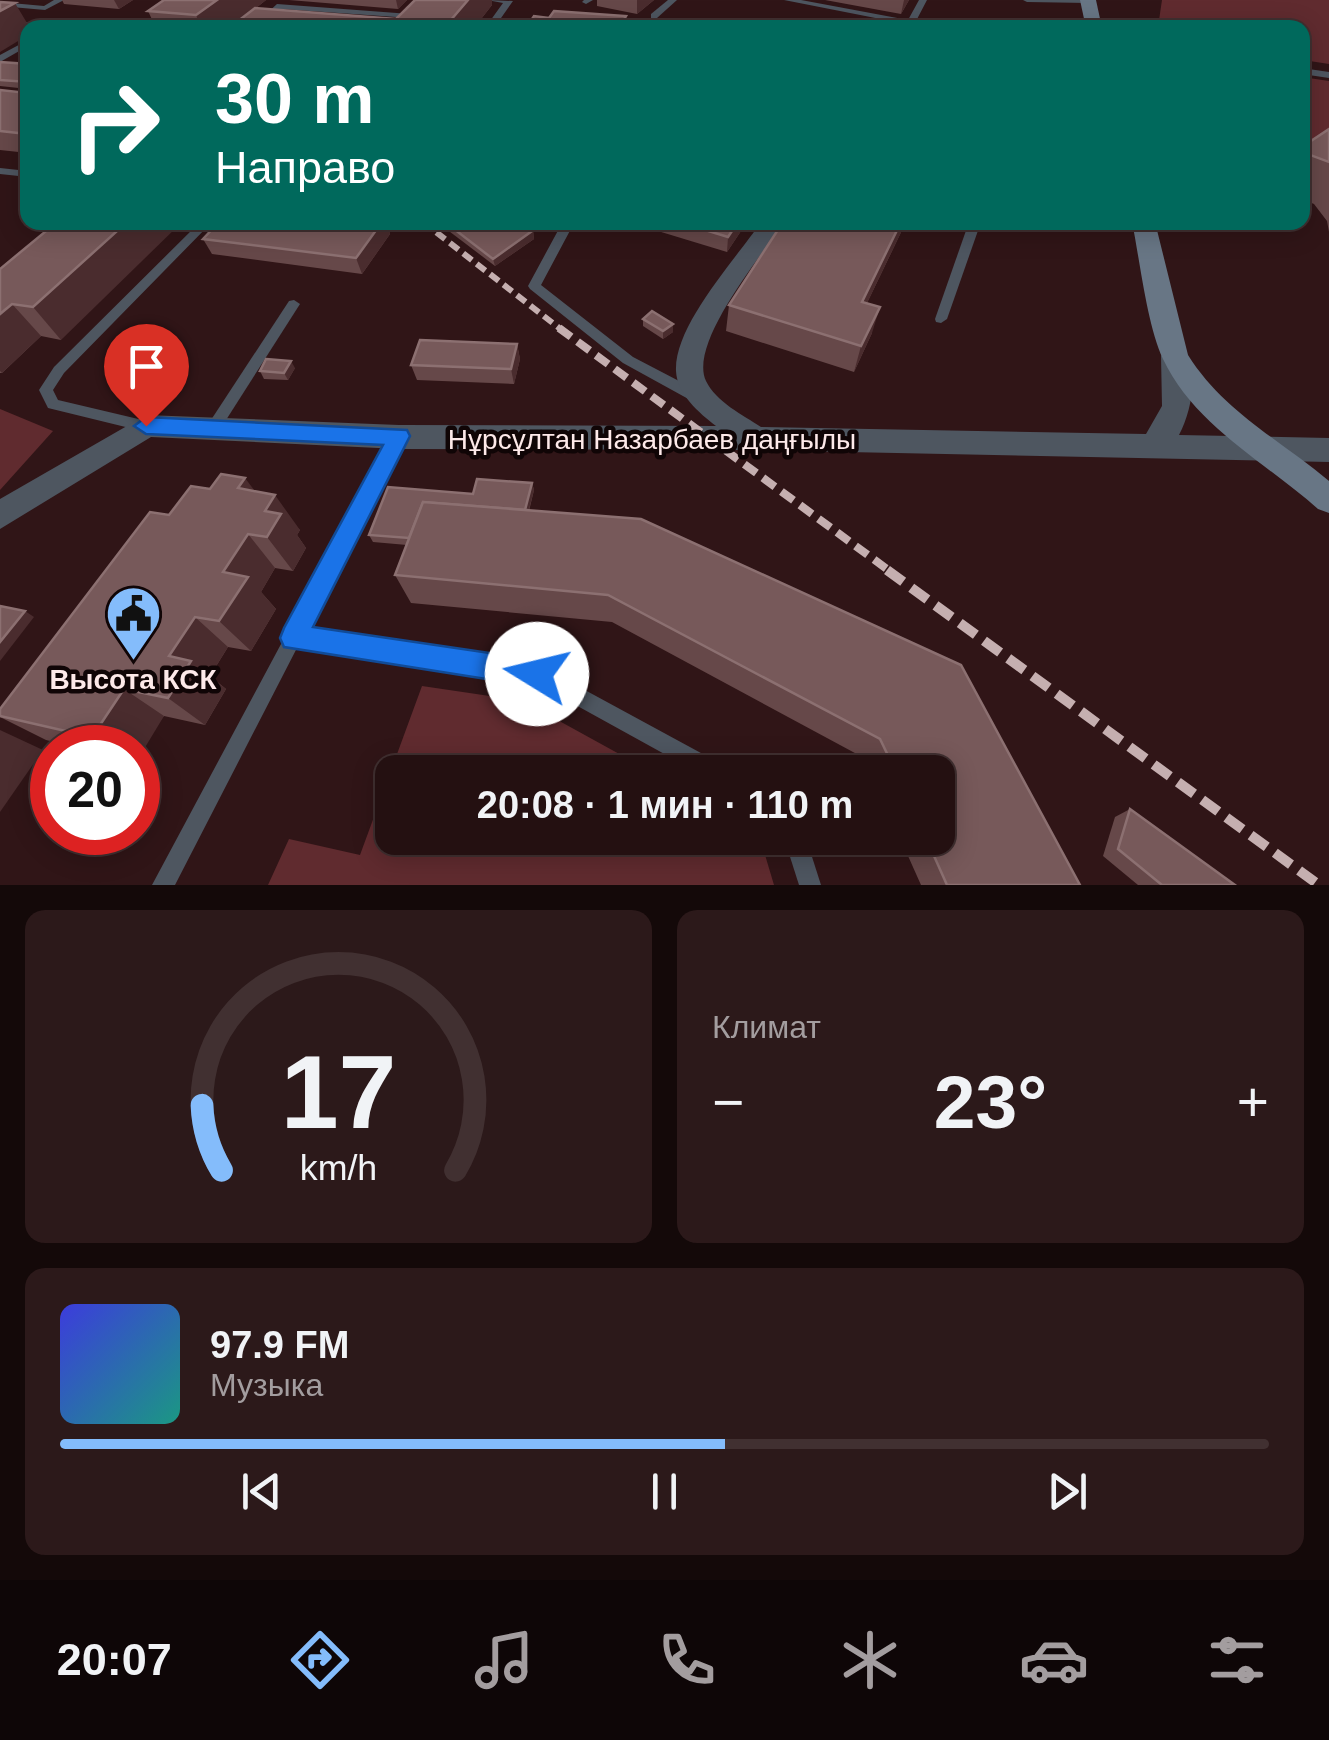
<!DOCTYPE html>
<html lang="ru">
<head>
<meta charset="utf-8">
<style>
	:root { --surface:#241011; --page:#2c191a; --text:#f1f3f6; --muted:#a39d9f; --line:#413031; --accent:#84bcfb }
	body { margin:0; font-family:Helvetica,sans-serif; background:var(--page); color:var(--text); height:100vh; display:flex; flex-direction:column; font-size:38px; white-space:nowrap }
	* { box-sizing:border-box; margin:0 }
	p { font-size:32px; color:var(--muted) }
	.icon { flex:none; width:55px; height:55px; fill:none; stroke:currentColor; stroke-width:2; stroke-linecap:round; stroke-linejoin:round }
	.map { position:relative; height:885px; overflow:hidden }
	.sheet { display:flex; flex-direction:column; gap:25px; padding:25px; background:#140909; flex:1 }
	.sheet>* { flex:none }
	.hud { position:absolute; left:20px; top:20px; width:1290px; height:210px; border-radius:20px; box-shadow:0 5px 25px #0003,0 0 0 2px var(--line); background:#00695c; color:#fff; overflow:hidden }
	.speed { position:absolute; left:30px; top:725px; display:flex; gap:20px; font-size:50px; font-weight:700; text-align:center }
	.speed>* { display:grid; place-content:center; width:130px; height:130px; border-radius:50%; background:var(--surface); box-shadow:0 5px 25px #0003,0 0 0 2px var(--line); line-height:1 }
	.speed .limit { border:15px solid #d22; background:#fff; color:#111 }
	.pin { position:absolute; display:grid; place-items:center; width:85px; height:85px; color:#fff; margin:-102px -42px; border-radius:50% 50% 50% 0; rotate:-45deg; box-shadow:0 0 10px #0007 }
	.pin .icon { rotate:45deg }
	.me { position:absolute; width:110px; margin:-55px; rotate:279deg; stroke-linejoin:round; filter:drop-shadow(0 0 8px #0008) }
	.turn { display:flex; align-items:center; gap:35px; height:210px; padding:0 30px; font-size:45px }
	.turn .icon { width:130px; height:130px; stroke-width:2.5 }
	.turn b { display:block; font-size:70px; line-height:85px }
	.big { font-size:75px; font-weight:800; line-height:1.1 }
	.sheet .widget { flex:1; display:flex; flex-direction:column; justify-content:center; gap:15px; min-width:0; padding:0 35px; border-radius:20px; background:var(--page) }
	.sheet .dial { align-items:center; gap:0 }
	.dial svg { height:260px; overflow:visible; fill:none; stroke:var(--line); stroke-width:7; stroke-linecap:round; text-anchor:middle }
	.dial text { fill:var(--text); stroke:none }
	.song { display:flex; align-items:center; gap:30px }
	.cover { width:120px; height:120px; border-radius:15px; background:linear-gradient(135deg,hsl(240 70% 55%),hsl(170 70% 35%)) }
	.played { height:10px; border-radius:5px; background:linear-gradient(90deg,var(--accent) 55%,var(--line) 55%) }
	.keys { display:flex; justify-content:space-around; direction:ltr }
	.heat { display:flex; justify-content:space-between; align-items:center; font-size:55px; direction:ltr }
	.sheet .tiles { flex:1; display:grid; gap:25px; grid-template-columns:1fr 1fr }
	.widget:last-child { grid-column:span 2 }
	.trip { position:absolute; left:375px; top:755px; width:580px; height:100px; border-radius:20px; background:var(--surface); box-shadow:0 5px 25px #0003,0 0 0 2px var(--line); font-weight:800; line-height:100px; text-align:center }
	.tabs { display:flex; height:160px; justify-content:space-around; align-items:center; background:#0e0607; color:var(--muted) }
	.tabs .icon { width:70px; height:70px }
	.tabs .selected { color:var(--accent) }
	.tabs b { font-size:45px; color:var(--text) }
	.map>svg:first-child { display:block }
</style>
</head>
<body>
<div class="map">
<svg width="1329" height="885" viewBox="0 0 1329 885">
	<rect width="100%" height="100%" fill="#301517"/>
	<g fill="#602b2f">
		<path d="M 1162,0 L 1329,0 L 1329,64 L 1303,60 L 1302,28 L 1158,27 Z"/>
		<path d="M 1302,77 L 1329,81 L 1329,154 L 1303,150 Z"/>
		<path d="M 0,409 L 53,431 L 0,490 Z"/>
		<path d="M 422,686 L 523,701 L 652,772 L 392,772 L 392,838 L 760,838 L 774,885 L 268,885 L 289,839 L 360,855 Z"/>
	</g>
	<g fill="none" stroke-linecap="round" stroke-linejoin="round">
		<g fill="#4e5660" fill-rule="evenodd">
			<path d="M 54,0 L 64,0 L 45,10 L 0,6 L 0,2 L 44,6 Z"/>
			<path d="M 487,0 L 513,1 L 494,28 L 485,28 L 503,3 Z"/>
			<path d="M 584,0 L 593,0 L 586,4 L 582,2 Z"/>
			<path d="M 668,0 L 677,0 L 657,18 L 651,18 L 651,14 Z"/>
			<path d="M 784,0 L 801,0 L 908,20 L 919,0 L 927,0 L 915,23 L 911,25 Z"/>
			<path d="M 1023,0 L 1091,0 L 1092,1 L 1088,3 L 1027,2 Z"/>
			<path d="M 277,4 L 410,14 L 414,16 L 410,18 L 282,9 L 260,28 L 251,28 Z"/>
			<path d="M 0,19 L 59,26 L 63,28 L 0,23 Z"/>
			<path d="M 28,40 L 28,46 L 0,62 L 0,55 Z"/>
			<path d="M 28,61 L 28,67 L 20,64 L 21,62 Z"/>
			<path d="M 1302,68 L 1329,72 L 1329,78 L 1302,74 Z"/>
			<path d="M 0,168 L 28,171 L 28,177 L 0,174 Z"/>
			<path d="M 200,222 L 212,222 L 64,373 L 53,390 L 58,400 L 151,422 L 153,426 L 151,430 L 146,432 L 48,408 L 39,390 L 54,367 Z"/>
			<path d="M 559,222 L 571,222 L 573,225 L 541,285 L 633,357 L 702,393 L 704,397 L 702,401 L 692,401 L 623,363 L 530,289 L 528,286 L 561,225 Z"/>
			<path d="M 969,222 L 981,222 L 947,319 L 941,323 L 936,322 L 935,319 Z"/>
			<path d="M 294,300 L 300,304 L 219,431 L 209,431 L 207,427 L 209,423 L 289,301 Z"/>
			<path d="M 399,431 L 404,433 L 406,437 L 306,630 L 537,664 L 723,765 L 726,772 L 697,772 L 534,682 L 298,646 L 175,885 L 152,885 L 394,433 Z"/>
			<path d="M 784,838 L 806,838 L 821,885 L 799,885 Z"/>
		</g>
		<path fill="#4e5660" fill-rule="evenodd" d="M 761,222 L 784,222 C 763,254 688,343 706,381 C 716,402 743,415 761,427 L 1146,434 L 1162,406 L 1161,356 L 1165,349 L 1185,349 C 1198,375 1192,410 1179,435 L 1329,438 L 1329,462 L 755,450 L 399,449 L 151,437 L 0,529 L 0,499 L 146,415 L 399,425 L 716,426 C 699,413 677,394 676,371 C 674,325 736,259 761,222 Z"/>
		<g fill="#687685" fill-rule="evenodd">
			<path d="M 1080,0 L 1096,0 L 1102,28 L 1086,28 Z"/>
			<path d="M 1132,222 L 1155,222 L 1188,355 C 1223,411 1280,440 1329,481 L 1329,513 L 1318,509 C 1265,462 1194,425 1163,359 C 1147,325 1140,261 1132,222 Z"/>
		</g>
		<path stroke="#c5afb0" stroke-width="6" stroke-dasharray="11 6" stroke-linecap="butt" d="M 423,222 L 563,331"/>
		<path stroke="#c5afb0" stroke-width="8" stroke-dasharray="15 8" stroke-linecap="butt" d="M 559,328 L 891,572"/>
		<path stroke="#c5afb0" stroke-width="10" stroke-dasharray="20 10" stroke-linecap="butt" d="M 887,570 L 1319,885"/>
	</g>
	<g fill="#664849">
		<path d="M 62,0 L 133,0 L 119,9 L 64,4 Z"/>
		<path d="M 164,0 L 266,0 L 256,8 L 396,19 L 415,0 L 492,0 L 492,5 L 474,28 L 156,28 L 148,11 Z"/>
		<path d="M 289,0 L 407,0 L 398,9 Z"/>
		<path d="M 597,0 L 654,0 L 637,14 L 597,6 Z"/>
		<path d="M 825,0 L 909,0 L 901,14 Z"/>
		<path d="M 28,45 L 28,58 L 23,58 L 19,50 Z"/>
		<path d="M 0,62 L 28,64 L 28,89 L 0,86 Z"/>
		<path d="M 0,90 L 28,93 L 28,153 L 0,150 Z"/>
		<path d="M 1329,129 L 1329,232 L 1327,221 L 1314,204 L 1302,199 L 1302,147 Z"/>
		<path d="M 57,222 L 61,340 L 41,336 L 2,373 L 0,373 L 0,269 Z"/>
		<path d="M 219,222 L 386,222 L 390,234 L 362,274 L 212,254 L 203,239 Z"/>
		<path d="M 437,222 L 532,222 L 534,239 L 495,266 Z"/>
		<path d="M 648,222 L 747,222 L 727,252 L 648,228 Z"/>
		<path d="M 783,222 L 906,222 L 867,303 L 872,333 L 854,372 L 726,331 L 729,305 Z"/>
		<path d="M 643,319 L 673,332 L 663,339 L 643,326 Z"/>
		<path d="M 517,344 L 520,359 L 514,384 L 417,380 L 411,365 Z"/>
		<path d="M 295,368 L 288,380 L 264,379 L 260,371 Z"/>
		<path d="M 532,483 L 534,490 L 529,511 L 641,519 L 1080,885 L 921,885 L 900,838 L 938,838 L 938,772 L 872,772 L 866,759 L 612,622 L 411,603 L 395,575 L 407,545 L 373,542 L 369,535 L 473,494 Z"/>
		<path d="M 210,489 L 255,491 L 300,530 L 297,535 L 306,548 L 293,571 L 275,568 L 261,592 L 276,609 L 251,651 L 228,647 L 210,676 L 226,689 L 205,725 L 164,716 L 138,748 L 79,748 L 46,740 L 0,717 L 0,709 L 169,515 Z"/>
		<path d="M 1130,809 L 1235,885 L 1138,885 L 1103,856 L 1115,817 Z"/>
	</g>
	<g fill="#4a2c2e">
		<path d="M 114,0 L 133,0 L 119,9 Z"/>
		<path d="M 217,0 L 266,0 L 231,28 L 201,28 L 196,15 Z"/>
		<path d="M 396,0 L 407,0 L 398,9 Z"/>
		<path d="M 468,0 L 492,0 L 492,5 L 474,28 L 444,28 Z"/>
		<path d="M 637,0 L 654,0 L 637,14 Z"/>
		<path d="M 904,0 L 909,0 L 901,14 Z"/>
		<path d="M 15,3 L 30,28 L 28,28 L 28,35 L 0,52 L 0,11 Z"/>
		<path d="M 127,222 L 182,222 L 61,340 L 33,307 Z"/>
		<path d="M 382,222 L 386,222 L 390,234 L 362,274 L 356,258 Z"/>
		<path d="M 532,222 L 534,239 L 495,266 L 493,259 Z"/>
		<path d="M 738,222 L 747,222 L 727,252 L 728,237 Z"/>
		<path d="M 901,222 L 906,222 L 855,328 L 862,302 Z"/>
		<path d="M 12,304 L 41,336 L 2,373 L 0,371 L 0,314 Z"/>
		<path d="M 880,307 L 872,333 L 854,372 L 861,346 Z"/>
		<path d="M 673,324 L 673,332 L 663,339 L 663,331 Z"/>
		<path d="M 517,344 L 520,359 L 514,384 L 511,369 Z"/>
		<path d="M 291,361 L 295,368 L 288,380 L 284,373 Z"/>
		<path d="M 245,478 L 267,507 L 275,495 L 300,530 L 297,535 L 306,548 L 293,571 L 267,537 L 238,488 Z"/>
		<path d="M 532,483 L 534,490 L 521,540 L 519,533 Z"/>
		<path d="M 248,534 L 275,568 L 261,592 L 276,609 L 251,651 L 219,621 L 223,572 Z"/>
		<path d="M 25,611 L 34,617 L 0,661 L 0,642 Z"/>
		<path d="M 195,617 L 228,647 L 210,676 L 226,689 L 205,725 L 168,698 L 169,656 Z"/>
		<path d="M 124,689 L 164,716 L 138,759 L 138,748 L 112,748 L 92,737 Z"/>
		<path d="M 0,730 L 43,750 L 0,812 Z"/>
	</g>
	<g fill="#77595a" stroke="#8c7071" stroke-width="2.5">
		<path d="M 164,0 L 217,0 L 196,15 L 148,11 Z"/>
		<path d="M 415,0 L 468,0 L 444,28 L 229,28 L 255,8 L 396,19 Z"/>
		<path d="M 0,2 L 15,3 L 0,11 Z"/>
		<path d="M 554,11 L 626,16 L 621,25 L 635,26 L 634,28 L 526,28 L 534,16 L 549,18 Z"/>
		<path d="M 0,62 L 28,64 L 28,82 L 0,80 Z"/>
		<path d="M 0,90 L 28,93 L 28,134 L 0,131 Z"/>
		<path d="M 1329,129 L 1329,162 L 1302,152 L 1302,147 Z"/>
		<path d="M 57,222 L 127,222 L 33,307 L 12,304 L 0,314 L 0,269 Z"/>
		<path d="M 219,222 L 382,222 L 356,258 L 203,239 Z"/>
		<path d="M 445,222 L 532,222 L 532,231 L 493,259 Z"/>
		<path d="M 679,222 L 738,222 L 728,237 Z"/>
		<path d="M 783,222 L 901,222 L 862,302 L 880,307 L 861,346 L 729,305 Z"/>
		<path d="M 652,311 L 673,324 L 663,331 L 643,319 Z"/>
		<path d="M 420,340 L 517,344 L 511,369 L 411,365 Z"/>
		<path d="M 266,359 L 291,361 L 284,373 L 260,371 Z"/>
		<path d="M 221,474 L 245,478 L 238,488 L 275,495 L 265,511 L 281,514 L 267,537 L 248,534 L 223,572 L 248,577 L 219,621 L 195,617 L 169,656 L 191,661 L 168,698 L 124,689 L 92,737 L 0,716 L 0,709 L 150,512 L 169,515 L 191,486 L 210,489 Z"/>
		<path d="M 477,479 L 532,483 L 525,510 L 423,502 L 409,538 L 369,535 L 388,487 L 473,494 Z"/>
		<path d="M 423,502 L 641,519 L 961,665 L 1080,885 L 947,885 L 926,838 L 938,838 L 938,772 L 896,772 L 880,739 L 608,595 L 395,575 Z"/>
		<path d="M 0,606 L 25,611 L 0,642 Z"/>
		<path d="M 1130,809 L 1235,885 L 1162,885 L 1118,849 Z"/>
	</g>
	<path fill="#1a73e8" stroke="#114b97" stroke-width="2.5" d="M 146,417 L 407,430 L 410,436 L 313,627 L 537,660 L 547,664 L 551,674 L 547,683 L 537,687 L 284,647 L 280,638 L 284,628 L 383,445 L 146,434 L 134,426 Z"/>
	<defs>
		<symbol id="civic-pin" viewBox="-11 -11 22 30"><path d="M0 17L-7.5 6A9.5 9.5 0 1 1 7.5 6Z" fill="#84bcfb" stroke="#100506"/><path d="M-.6-6.5H3V-4.5H.6V-3L4-1V1h2V6H-6V1h2V-1L-.6-3ZM-1.2 2.5V6h2.4V2.5Z" fill="#111"/></symbol>
	</defs>
	<g fill-rule="evenodd">
		<use href="#civic-pin" x="102" y="582" width="63" height="86"/>
	</g>
	<g text-anchor="middle" dominant-baseline="central" stroke-width="9" stroke-linejoin="round" paint-order="stroke">
		<g font-size="28" fill="#fde9e9" stroke="#100506">
			<text x="652" y="439">Нұрсұлтан Назарбаев даңғылы</text>
		</g>
		<g font-size="28" font-weight="bold" fill="#fde9e9" stroke="#100506">
			<text x="133" y="679">Высота КСК</text>
		</g>
	</g>
</svg>
<div class="speed"><div class="limit">20</div></div>
<div class="pin" style="left:146px;top:426px;background:#d93025"><svg class="icon" aria-label="arrive" viewBox="0 0 24 24"><path d="M6 21V4h12l-3 4 3 4H6"/></svg></div>
<svg class="me" style="left:537px;top:674px" viewBox="-20 -20 40 40"><circle r="19" fill="#fff"/><path d="M0-13L10 11 0 6-10 11z" fill="#1a73e8"/></svg>
<div class="trip">20:08 · 1 мин · 110 m</div>
<div class="hud">
<div class="turn"><svg class="icon" aria-label="right" viewBox="0 0 24 24"><path d="M7 20v-9h11M14 6l5 5-5 5"/></svg><div><b>30 m</b>Направо</div></div>
</div>
</div>
<section class="sheet">
<div class="tiles">
<div class="widget dial"><svg viewBox="0 0 100 80">
<path d="M14 69A42 42 0 1 1 86 69"/>
<path d="M14 69A42 42 0 0 1 8 49" stroke="#84bcfb"/>
<text x="50" y="56" font-size="32" font-weight="700">17</text>
<text x="50" y="72" font-size="11">km/h</text>
</svg></div>
<div class="widget"><p>Климат</p>
<div class="heat"><a>−</a><b class="big">23°</b><a>+</a></div>
</div>
<div class="widget">
<div class="song"><i class="cover"></i><div><b>97.9 FM</b><p>Музыка</p></div></div>
<div class="played"></div>
<div class="keys"><svg class="icon" aria-label="previous" viewBox="0 0 24 24"><path d="M18 5L8 12l10 7zM5 5v14"/></svg><svg class="icon" aria-label="pause" viewBox="0 0 24 24"><path d="M8 5v14M16 5v14"/></svg><svg class="icon" aria-label="next" viewBox="0 0 24 24"><path d="M6 5l10 7-10 7zM19 5v14"/></svg></div>
</div>
</div>
</section>
<nav class="tabs">
<b>20:07</b>
<svg class="icon selected" aria-label="directions" viewBox="0 0 24 24"><path d="M12 3l9 9-9 9-9-9zM9 14v-3h6M13 9l2 2-2 2"/></svg>
<svg class="icon" aria-label="music" viewBox="0 0 24 24"><path d="M9 18V5l10-2v13"/><circle cx="6" cy="18" r="3"/><circle cx="16" cy="16" r="3"/></svg>
<svg class="icon" aria-label="phone" viewBox="0 0 24 24"><path d="M5 4h4l2 5-3 2q2 4 5 5l2-3 5 2v4C11 20 4 13 5 4z"/></svg>
<svg class="icon" aria-label="climate" viewBox="0 0 24 24"><path d="M12 3v18M4 7l16 10M4 17L20 7"/></svg>
<svg class="icon" aria-label="car" viewBox="0 0 24 24"><path d="M5 17H2v-5l4-1 3-4h7l3 4 3 1v5h-3M9 17h6M6 11h13"/><circle cx="7" cy="17" r="2"/><circle cx="17" cy="17" r="2"/></svg>
<svg class="icon" aria-label="filters" viewBox="0 0 24 24"><path d="M4 7h16M4 17h16"/><circle cx="9" cy="7" r="2"/><circle cx="15" cy="17" r="2"/></svg>
</nav>
</body>
</html>
